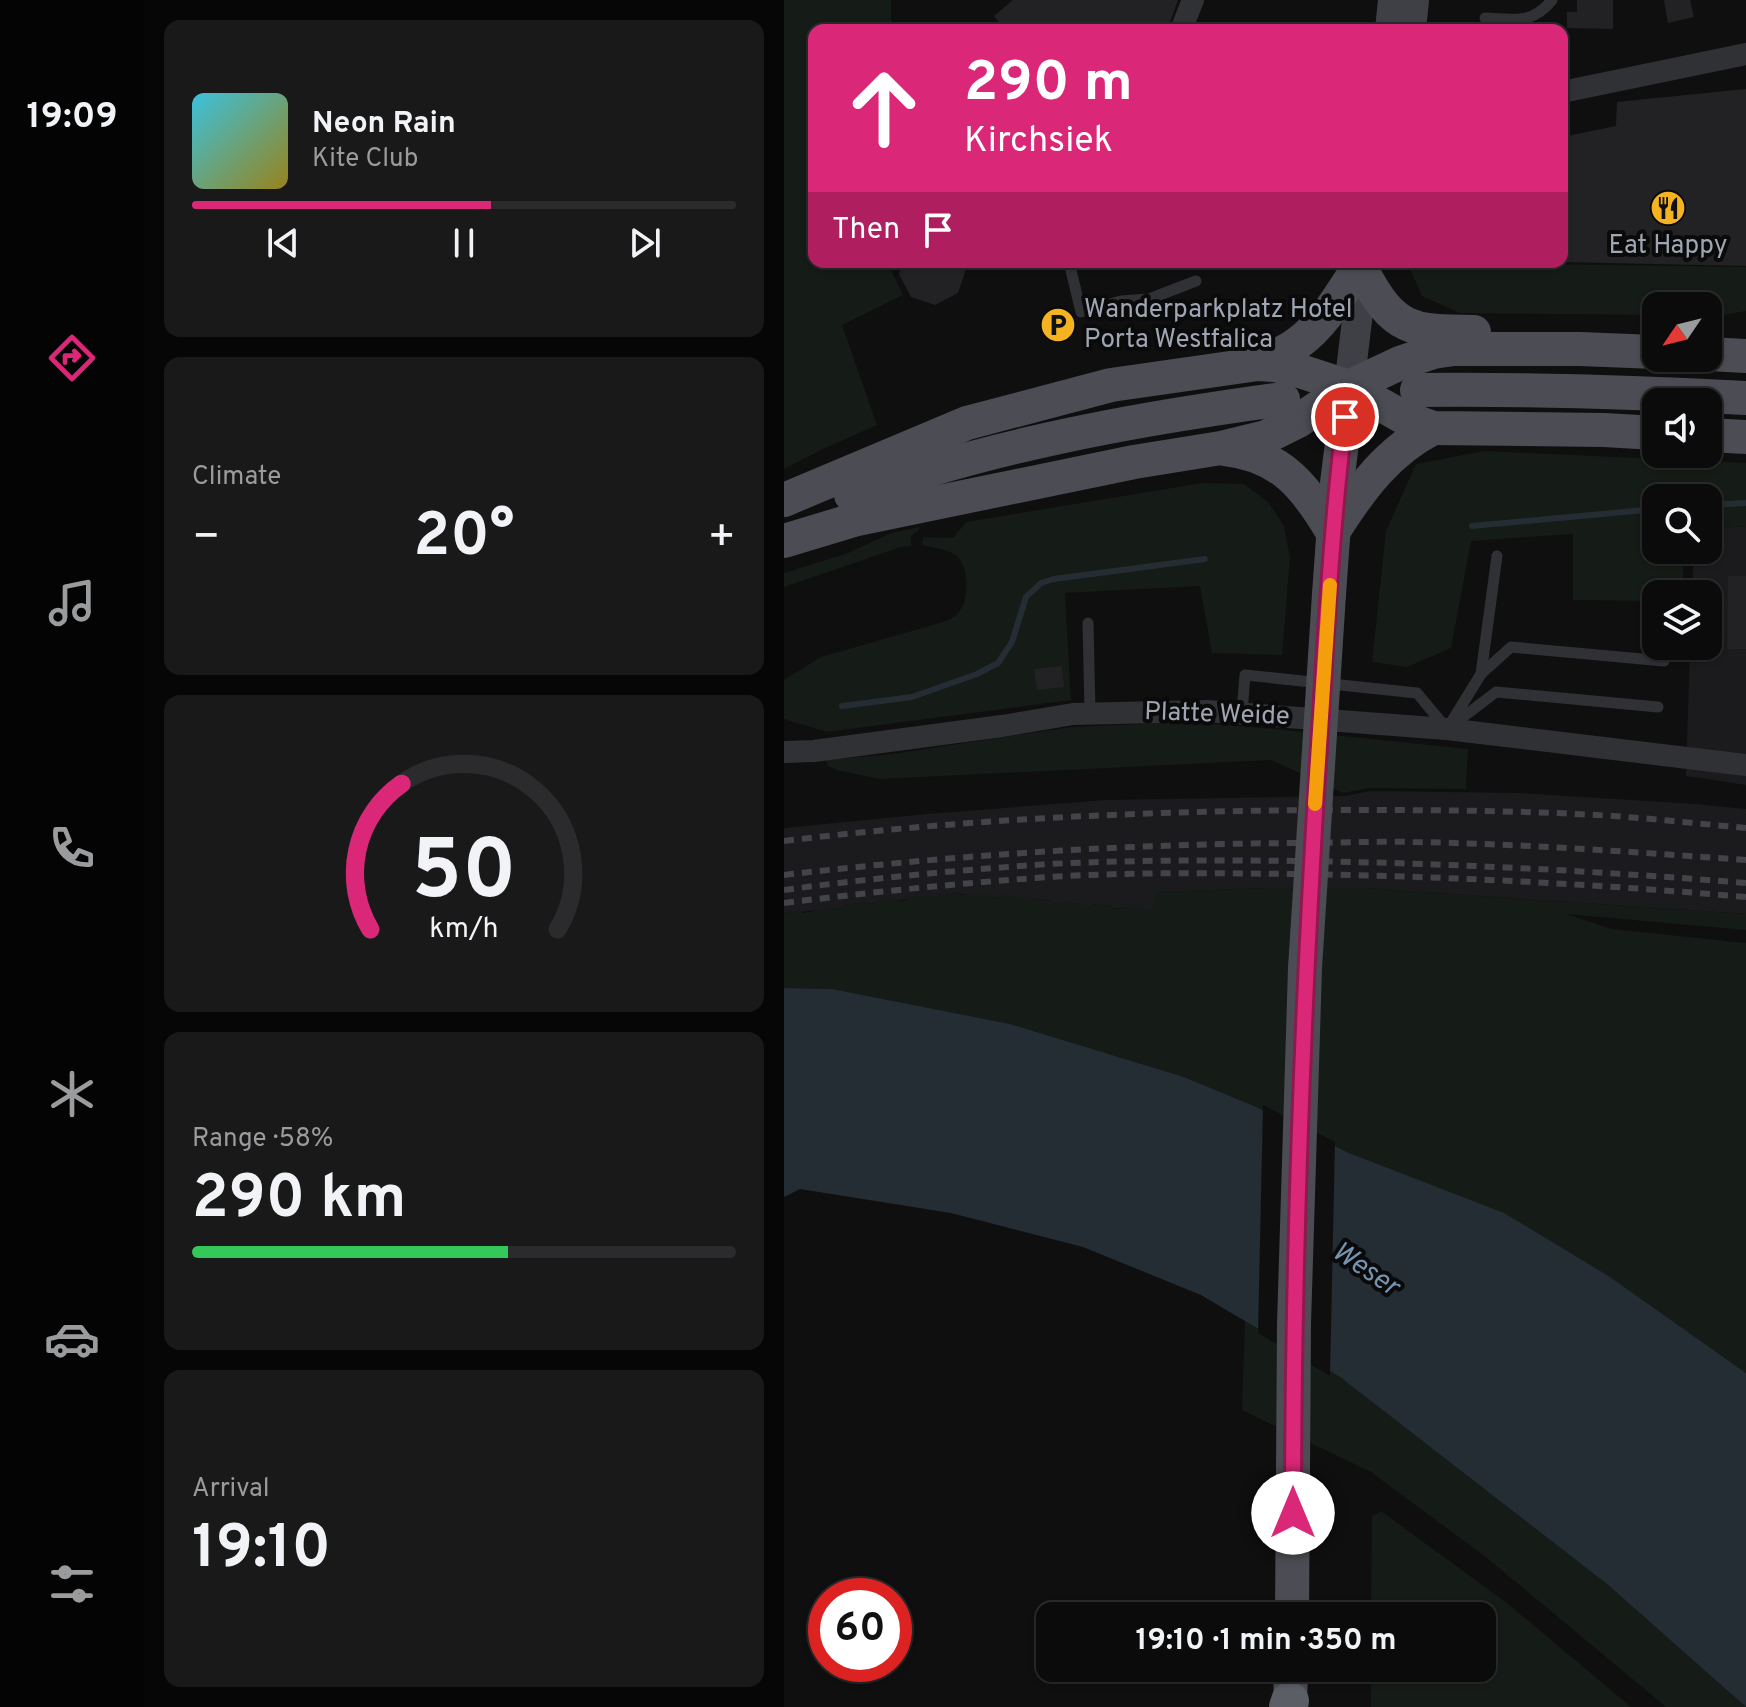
<!DOCTYPE html>
<html lang="en">
<head>
<meta charset="utf-8">
<style>
	:root { --surface:#0b0b0c; --page:#19191a; --text:#f1f3f6; --muted:#9a9b9d; --line:#2b2b2d; --accent:#db2777 }
	body { margin:0; font-family:Overpass,sans-serif; background:var(--page); color:var(--text); height:100vh; display:flex; flex-direction:column; font-size:30px; white-space:nowrap }
	* { box-sizing:border-box; margin:0 }
	p { font-size:26px; color:var(--muted) }
	.icon { flex:none; width:44px; height:44px; fill:none; stroke:currentColor; stroke-width:2; stroke-linecap:round; stroke-linejoin:round }
	.map { position:relative; flex:1; overflow:hidden }
	.sheet { display:flex; flex-direction:column; gap:20px; padding:20px; background:#060607; width:640px }
	.sheet>* { flex:none }
	.top-card { position:absolute; left:24px; top:24px; width:760px; height:244px; border-radius:16px; box-shadow:0 2px 6px #0004,0 0 0 2px var(--line); background:#db2777; color:#fff; overflow:hidden }
	.needle { width:52px; rotate:235deg }
	.controls { position:absolute; left:858px; top:292px; display:grid; gap:16px }
	.controls a { display:grid; place-items:center; width:80px; height:80px; border-radius:16px; background:var(--surface); box-shadow:0 2px 6px #0004,0 0 0 2px var(--line); font-size:40px }
	.speed { position:absolute; left:24px; top:1578px; display:flex; gap:16px; font-size:40px; font-weight:700; text-align:center }
	.speed>* { display:grid; place-content:center; width:104px; height:104px; border-radius:50%; background:var(--surface); box-shadow:0 2px 6px #0004,0 0 0 2px var(--line); line-height:1 }
	.speed .limit { border:12px solid #d22; background:#fff; color:#111 }
	.pin { position:absolute; display:grid; place-items:center; width:68px; height:68px; color:#fff; margin:-34px; border:4px solid #fff; border-radius:50%; box-shadow:0 2px 8px #0007 }
	.me { position:absolute; width:88px; margin:-44px; rotate:0deg; stroke-linejoin:round; filter:drop-shadow(0 0 6px #0008) }
	.turn { display:flex; align-items:center; gap:28px; height:168px; padding:0 24px; font-size:36px }
	.turn .icon { width:104px; height:104px; stroke-width:2.5 }
	.turn b { display:block; font-size:56px; line-height:68px }
	.then { display:flex; align-items:center; height:76px; padding:0 24px; background:#0003; gap:16px; font-size:30px }
	.big { font-size:60px; font-weight:700; line-height:1.1 }
	.sheet .tile { flex:1; display:flex; flex-direction:column; justify-content:center; gap:12px; min-width:0; padding:0 28px; border-radius:16px; background:var(--page) }
	.sheet .dial { align-items:center; gap:0 }
	.dial svg { height:208px; overflow:visible; fill:none; stroke:var(--line); stroke-width:7; stroke-linecap:round; text-anchor:middle }
	.dial text { fill:var(--text); stroke:none }
	.song { display:flex; align-items:center; gap:24px }
	.cover { width:96px; height:96px; border-radius:12px; background:linear-gradient(135deg,hsl(190 70% 55%),hsl(50 70% 35%)) }
	.played { height:8px; border-radius:4px; background:linear-gradient(90deg,var(--accent) 55%,var(--line) 55%) }
	.keys { display:flex; justify-content:space-around; direction:ltr }
	.heat { display:flex; justify-content:space-between; align-items:center; font-size:44px; direction:ltr }
	.charge { height:12px; border-radius:6px; background:linear-gradient(90deg,#34c759 58%,var(--line) 0) }
	.trip { position:absolute; left:252px; top:1602px; width:460px; height:80px; border-radius:16px; background:var(--surface); box-shadow:0 2px 6px #0004,0 0 0 2px var(--line); font-weight:700; line-height:80px; text-align:center }
	main { display:flex; flex:1; min-height:0 }
	.tab-bar { display:flex; flex-direction:column; width:144px; justify-content:space-around; align-items:center; background:#040405; color:var(--muted) }
	.tab-bar .icon { width:56px; height:56px }
	.tab-bar .current { color:var(--accent) }
	.tab-bar b { font-size:36px; color:var(--text) }
	.map>svg:first-child { display:block }
</style>
</head>
<body>
<main>
<nav class="tab-bar">
<b>19:09</b>
<svg class="icon current" aria-label="directions" viewBox="0 0 24 24"><path d="M12 3l9 9-9 9-9-9zM9 14v-3h6M13 9l2 2-2 2"/></svg>
<svg class="icon" aria-label="music" viewBox="0 0 24 24"><path d="M9 18V5l10-2v13"/><circle cx="6" cy="18" r="3"/><circle cx="16" cy="16" r="3"/></svg>
<svg class="icon" aria-label="phone" viewBox="0 0 24 24"><path d="M5 4h4l2 5-3 2q2 4 5 5l2-3 5 2v4C11 20 4 13 5 4z"/></svg>
<svg class="icon" aria-label="climate" viewBox="0 0 24 24"><path d="M12 3v18M4 7l16 10M4 17L20 7"/></svg>
<svg class="icon" aria-label="car" viewBox="0 0 24 24"><path d="M5 17H2v-5l4-1 3-4h7l3 4 3 1v5h-3M9 17h6M6 11h13"/><circle cx="7" cy="17" r="2"/><circle cx="17" cy="17" r="2"/></svg>
<svg class="icon" aria-label="filters" viewBox="0 0 24 24"><path d="M4 7h16M4 17h16"/><circle cx="9" cy="7" r="2"/><circle cx="15" cy="17" r="2"/></svg>
</nav>
<section class="sheet">
<div class="tile">
<div class="song"><i class="cover"></i><div><b>Neon Rain</b><p>Kite Club</p></div></div>
<div class="played"></div>
<div class="keys"><svg class="icon" aria-label="previous" viewBox="0 0 24 24"><path d="M18 5L8 12l10 7zM5 5v14"/></svg><svg class="icon" aria-label="pause" viewBox="0 0 24 24"><path d="M8 5v14M16 5v14"/></svg><svg class="icon" aria-label="next" viewBox="0 0 24 24"><path d="M6 5l10 7-10 7zM19 5v14"/></svg></div>
</div>
<div class="tile"><p>Climate</p>
<div class="heat"><a>−</a><b class="big">20°</b><a>+</a></div>
</div>
<div class="tile dial"><svg viewBox="0 0 100 80">
<path d="M14 69A42 42 0 1 1 86 69"/>
<path d="M14 69A42 42 0 0 1 26 13" stroke="#db2777"/>
<text x="50" y="56" font-size="32" font-weight="700">50</text>
<text x="50" y="72" font-size="11">km/h</text>
</svg></div>
<div class="tile"><p>Range · 58%</p><b class="big">290 km</b><div class="charge"></div></div>
<div class="tile"><p>Arrival</p><b class="big">19:10</b></div>
</section>
<div class="map">
<svg width="962" height="1707" viewBox="0 0 962 1707">
	<rect width="100%" height="100%" fill="#0f0f10"/>
	<g fill="#1b1b1d">
		<path d="M 962,526 L 962,785 L 902,776 L 906,646 L 924,646 L 924,594 L 908,594 L 910,550 L 924,550 L 924,529 Z"/>
		<path d="M 587,791 L 735,793 L 911,804 L 962,809 L 962,914 L 580,888 L 483,888 L 373,892 L 368,911 L 359,910 L 358,908 L 328,908 L 328,906 L 308,904 L 308,906 L 298,906 L 298,904 L 278,902 L 277,904 L 267,903 L 267,901 L 247,898 L 246,901 L 216,896 L 216,898 L 175,894 L 175,892 L 144,898 L 144,896 L 93,903 L 82,904 L 81,902 L 61,905 L 61,907 L 51,909 L 0,913 L 0,828 L 143,814 L 322,800 L 560,796 Z"/>
	</g>
	<g fill="#151b16">
		<path d="M 0,0 L 107,0 L 107,30 L 30,30 L 30,262 L 103,262 L 119,295 L 58,325 L 93,425 L 39,449 L 0,469 Z"/>
		<path d="M 623,262 L 962,267 L 962,311 L 939,315 L 924,315 L 924,306 L 872,306 L 872,315 L 676,313 L 638,296 Z"/>
		<path d="M 700,451 L 962,463 L 962,526 L 924,529 L 924,498 L 872,498 L 872,550 L 899,550 L 899,594 L 872,594 L 872,601 L 789,600 L 789,534 L 687,541 L 667,648 L 623,667 L 588,662 L 602,531 L 632,464 Z"/>
		<path d="M 418,483 L 460,484 L 484,502 L 500,526 L 506,558 L 498,655 L 428,653 L 416,586 L 281,593 L 287,700 L 43,732 L 0,719 L 0,680 L 37,657 L 159,622 C 165,620 171,617 175,612 C 185,601 185,568 174,557 C 165,549 150,548 138,545 L 139,537 L 169,538 L 182,522 Z"/>
		<path d="M 135,527 L 135,530 L 127,536 L 127,546 L 117,547 L 0,587 L 0,573 L 64,553 L 107,533 Z"/>
		<path d="M 406,722 L 492,729 L 684,749 L 682,789 L 586,788 L 559,793 L 487,760 L 96,779 L 52,770 L 44,766 L 42,760 L 108,754 L 287,727 Z"/>
		<path d="M 482,888 L 580,888 L 962,914 L 962,930 L 782,914 L 828,929 L 962,943 L 962,1373 L 826,1277 L 565,1153 L 470,1106 L 400,1077 L 226,1024 L 48,989 L 0,988 L 0,913 L 18,911 L 19,913 L 51,907 L 52,909 L 61,907 L 61,905 L 82,902 L 83,904 L 92,903 L 92,901 L 113,898 L 114,901 L 123,900 L 123,897 L 144,895 L 145,898 L 154,896 L 154,894 L 175,892 L 176,895 L 185,895 L 186,893 L 206,894 L 206,897 L 216,898 L 216,895 L 237,898 L 237,900 L 245,900 L 246,898 L 267,901 L 268,903 L 277,904 L 277,902 L 298,904 L 299,906 L 307,906 L 308,904 L 328,906 L 329,908 L 338,909 L 338,907 L 359,908 L 359,910 L 368,911 L 373,892 Z"/>
		<path d="M 461,1321 L 556,1377 L 823,1584 L 962,1707 L 882,1707 L 703,1558 L 587,1472 L 458,1410 Z"/>
		<path d="M 597,1511 L 723,1603 L 847,1707 L 587,1707 L 587,1668 L 698,1668 L 698,1616 L 587,1616 L 588,1516 Z"/>
	</g>
	<path fill="#252d34" d="M 0,988 L 48,989 L 226,1024 L 400,1077 L 470,1106 L 565,1153 L 720,1213 L 826,1277 L 962,1373 L 962,1707 L 823,1584 L 556,1377 L 417,1295 L 299,1247 L 167,1213 L 16,1189 L 0,1197 Z"/>
	<path fill="#0f0f10" d="M 479,1105 L 551,1142 L 546,1376 L 474,1333 Z"/>
	<g fill="none" stroke-linecap="round" stroke-linejoin="round">
		<g stroke="#252d34" stroke-width="6">
			<path d="M 924,505 L 962,503"/>
			<path d="M 688,526 L 872,509"/>
			<path d="M 58,706 L 128,697 L 193,674 L 214,663 L 228,642 L 242,597 L 257,583 L 270,579 L 421,559"/>
		</g>
	</g>
	<g fill="#222224">
		<path d="M 229,0 L 394,0 L 383,30 L 221,30 L 210,16 Z"/>
		<path d="M 793,0 L 829,0 L 829,29 L 783,28 L 783,12 L 793,12 Z"/>
		<path d="M 880,0 L 906,0 L 910,17 L 884,23 Z"/>
		<path d="M 962,89 L 962,266 L 778,262 L 778,137 L 832,126 L 833,102 Z"/>
		<path d="M 119,262 L 178,262 L 182,269 L 174,293 L 151,305 L 127,297 L 115,274 Z"/>
		<path d="M 944,576 L 962,576 L 962,649 L 943,649 Z"/>
		<path d="M 278,666 L 280,687 L 253,690 L 250,669 Z"/>
	</g>
	<g fill="none" stroke-linecap="round" stroke-linejoin="round">
		<g stroke="#303135" stroke-width="11">
			<path d="M 701,18 C 730,19 748,25 768,0"/>
			<path d="M 285,262 L 297,312 L 337,301 L 365,299 L 412,281"/>
			<path d="M 304,623 L 306,712"/>
			<path d="M 697,674 L 713,556"/>
			<path d="M 458,713 L 461,675 L 633,693 L 663,729 L 697,674 L 727,647 L 880,661"/>
			<path d="M 670,724 L 712,692 L 874,707"/>
		</g>
		<g stroke="#303135" stroke-width="22">
			<path d="M 397,30 L 409,0"/>
			<path d="M 778,92 L 962,54"/>
			<path d="M 0,752 L 30,751 L 218,726 L 289,714 L 423,711 L 663,729 L 962,765"/>
		</g>
		<g stroke="#3e4045" stroke-width="30">
			<path d="M 606,30 L 609,0"/>
			<path d="M 627,30 L 630,0"/>
			<path d="M 565,387 L 580,262"/>
		</g>
		<g stroke="#4c4d54" stroke-width="34">
			<path d="M 579,272 C 609,330 628,332 690,332"/>
			<path d="M 924,354 L 962,356"/>
			<path d="M 474,364 C 488,358 502,352 514,343 C 542,323 559,290 578,262"/>
			<path d="M 633,390 C 743,389 852,392 962,398"/>
			<path d="M 924,435 L 962,437"/>
			<path d="M 441,449 C 497,455 522,487 549,533"/>
			<path d="M 67,495 C 94,484 122,477 149,469 C 264,435 381,415 499,399"/>
			<path d="M 0,500 L 183,423 L 327,385 L 474,364 L 490,365 L 516,371 L 565,387 L 619,417 L 649,428 L 820,430 L 872,433"/>
			<path d="M 551,529 C 577,488 604,451 649,428"/>
			<path d="M 0,541 L 73,519 L 350,462 L 437,448 L 482,437 L 514,421 L 565,387 L 616,363 L 649,352 L 670,349 L 796,349 L 872,352"/>
			<path d="M 545,594 L 553,483 L 565,387"/>
			<path d="M 508,1616 L 510,1324 L 521,968"/>
			<path d="M 506,1707 L 507,1668"/>
		</g>
		<path stroke="#5c5e66" stroke-width="38" d="M 504,1707 L 506,1701"/>
		<g stroke="#43444a" stroke-width="6" stroke-dasharray="10 8" stroke-linecap="butt">
			<path d="M 0,841 C 181,819 362,811 544,810 C 639,810 734,810 829,816 C 873,819 918,824 962,828"/>
			<path d="M 0,875 C 171,855 342,844 514,843 C 552,843 591,841 629,842 C 740,844 851,852 962,860"/>
			<path d="M 0,890 C 88,878 177,870 265,864 C 348,860 431,860 514,861 C 664,863 813,871 962,883"/>
			<path d="M 0,903 C 88,892 177,883 266,877 C 345,872 428,873 508,874 C 660,876 811,884 962,897"/>
		</g>
		<path stroke="#4c4d54" stroke-width="34" d="M 521,968 L 545,594"/>
	</g>
	<g fill="none" stroke-linecap="round" stroke-linejoin="round">
		<defs>
			<path id="route" d="M 509,1513 C 509,1268 518,1023 533,778 C 541,657 546,537 561,417"/>
		</defs>
		<use href="#route" stroke="#8e194d" stroke-width="20"/>
		<use href="#route" stroke="#db2777" stroke-width="14"/>
		<path stroke="#f59e0b" stroke-width="14" d="M 531,804 L 546,585"/>
	</g>
	<defs>
		<symbol id="restaurant-disc" viewBox="-11 -11 22 22"><circle r="9.5" fill="#f5b322" stroke="#0a0a0b"/><path d="M-5-6h1v4h1v-4h1v4h1v-4h1v5L-1.5 .5V6h-2V.5L-5-1ZM5-6V6H3V1.5H1.5Q1.5-4 5-6Z" fill="#111"/></symbol>
		<symbol id="parking-disc" viewBox="-11 -11 22 22"><circle r="9.5" fill="#f5b322" stroke="#0a0a0b"/><path d="M-3.5-5.5H1a3.5 3.5 0 0 1 0 7H-1V5.5H-3.5ZM-1-3.4V-.6H.8a1.4 1.4 0 0 0 0-2.8Z" fill="#111"/></symbol>
	</defs>
	<g fill-rule="evenodd">
		<use href="#restaurant-disc" x="864" y="188" width="40" height="40"/>
		<use href="#parking-disc" x="254" y="305" width="40" height="40"/>
	</g>
	<g text-anchor="middle" dominant-baseline="central" stroke-width="8" stroke-linejoin="round" paint-order="stroke">
		<g font-size="26" fill="#9fa5b2" stroke="#0a0a0b">
			<text x="884" y="246">Eat Happy</text>
			<text x="300" y="310" text-anchor="start">Wanderparkplatz Hotel<tspan x="300" dy="30">Porta Westfalica</tspan></text>
		</g>
		<g font-size="26" fill="#9fa5b2" stroke="#0a0a0b">
			<text transform="translate(433 715) rotate(2)">Platte Weide</text>
		</g>
		<g font-size="28" font-style="italic" fill="#7592af" stroke="#0a0a0b">
			<text transform="translate(581 1270) rotate(34)">Weser</text>
		</g>
	</g>
</svg>
<div class="controls">
<a><svg class="needle" viewBox="-14 -14 28 28"><path d="M0-13l5 13h-10z" fill="#e53935"/><path d="M0 13l5-13h-10z" fill="#9a9b9d"/></svg></a>
<a><svg class="icon" aria-label="sound" viewBox="0 0 24 24"><path d="M4 9h4l5-4v14l-5-4H4zM17 9q2 3 0 6"/></svg></a>
<a><svg class="icon" aria-label="search" viewBox="0 0 24 24"><circle cx="10" cy="10" r="6"/><path d="M15 15l6 6"/></svg></a>
<a><svg class="icon" aria-label="layers" viewBox="0 0 24 24"><path d="M12 4l9 5-9 5-9-5zM3 14l9 5 9-5"/></svg></a>
</div>
<div class="speed"><div class="limit">60</div></div>
<div class="pin" style="left:561px;top:417px;background:#d93025"><svg class="icon" aria-label="arrive" viewBox="0 0 24 24"><path d="M6 21V4h12l-3 4 3 4H6"/></svg></div>
<svg class="me" style="left:509px;top:1513px" viewBox="-20 -20 40 40"><circle r="19" fill="#fff"/><path d="M0-13L10 11 0 6-10 11z" fill="#db2777"/></svg>
<div class="trip">19:10 · 1 min · 350 m</div>
<div class="top-card">
<div class="turn"><svg class="icon" aria-label="ahead" viewBox="0 0 24 24"><path d="M12 20V5M6 11l6-6 6 6"/></svg><div><b>290 m</b>Kirchsiek</div></div>
<div class="then">Then<svg class="icon" aria-label="arrive" viewBox="0 0 24 24"><path d="M6 21V4h12l-3 4 3 4H6"/></svg></div>
</div>
</div>
</main>
</body>
</html>
